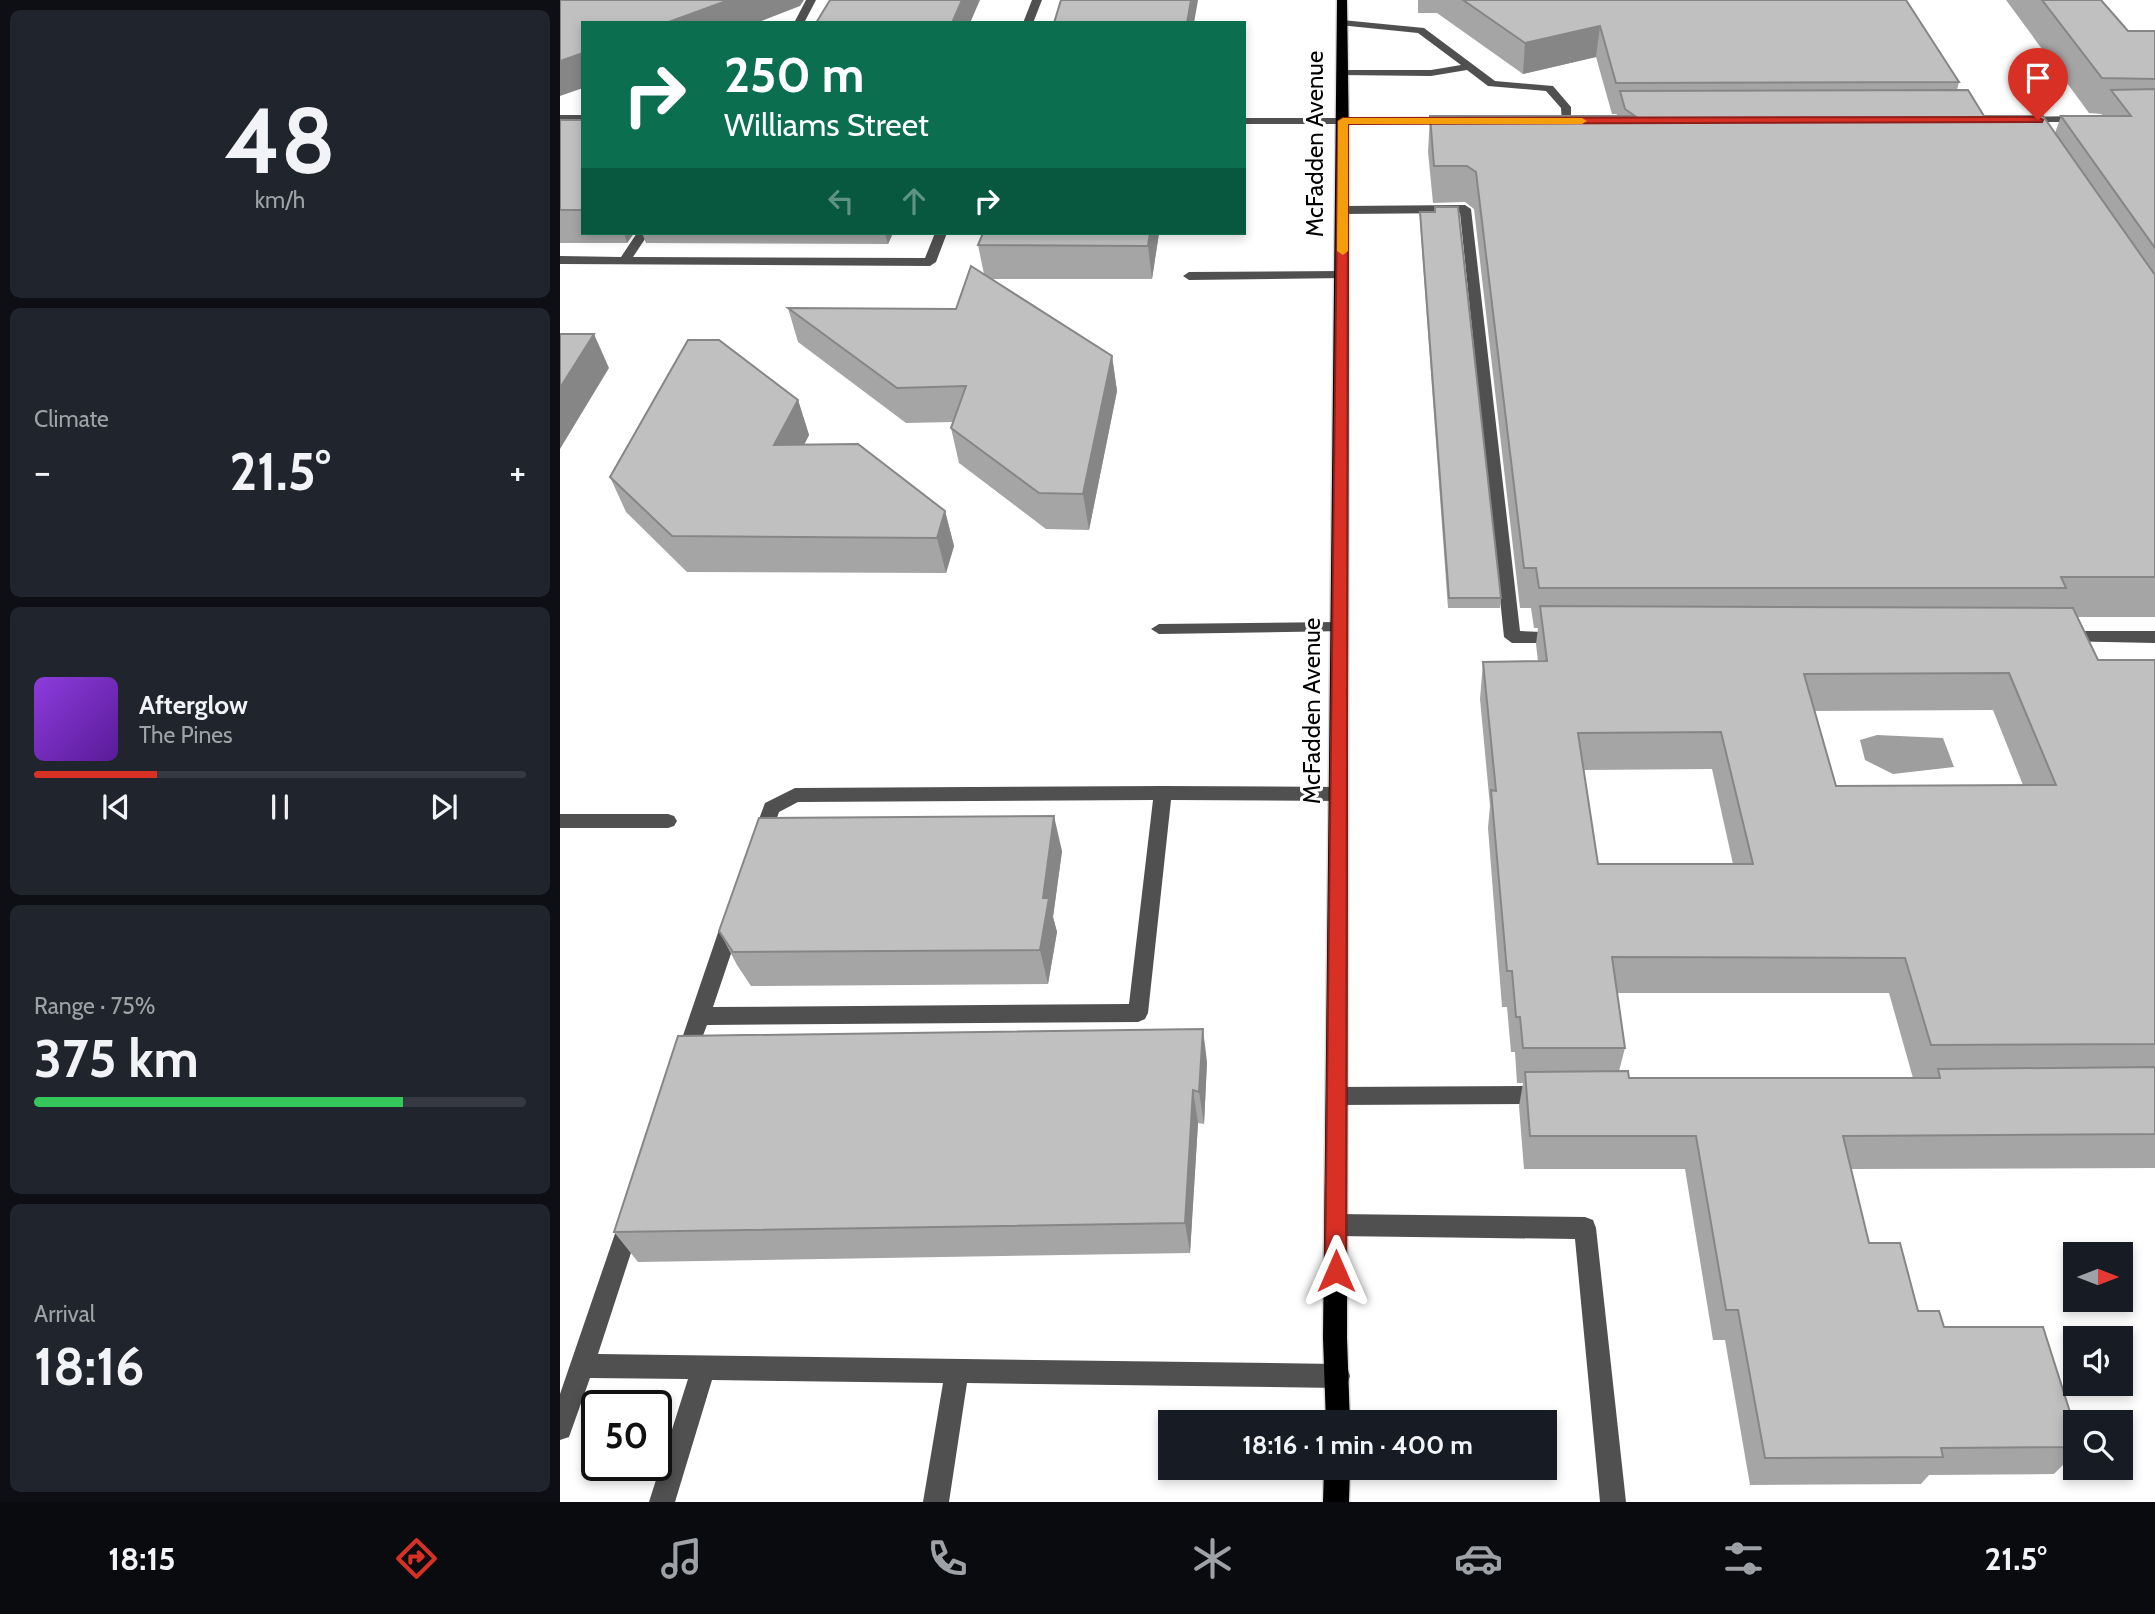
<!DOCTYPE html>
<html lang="en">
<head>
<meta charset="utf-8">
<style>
	:root { --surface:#171b24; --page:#20242c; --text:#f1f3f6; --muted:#9ea1a6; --line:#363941; --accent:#d93025 }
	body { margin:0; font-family:Cabin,sans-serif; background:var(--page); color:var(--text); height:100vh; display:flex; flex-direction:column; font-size:26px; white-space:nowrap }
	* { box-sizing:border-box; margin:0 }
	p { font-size:23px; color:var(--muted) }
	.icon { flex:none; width:38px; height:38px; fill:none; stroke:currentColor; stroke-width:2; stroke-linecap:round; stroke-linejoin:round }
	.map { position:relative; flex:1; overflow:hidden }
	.details { display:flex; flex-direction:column; gap:10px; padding:10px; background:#0d0f14; width:560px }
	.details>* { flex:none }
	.hud { position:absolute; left:21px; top:21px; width:665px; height:214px; border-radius:0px; box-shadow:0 4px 10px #0003; background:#0b6e4f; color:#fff; overflow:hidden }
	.needle { width:46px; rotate:90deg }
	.controls { position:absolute; left:1503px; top:1242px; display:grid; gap:14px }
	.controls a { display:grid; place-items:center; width:70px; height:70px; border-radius:0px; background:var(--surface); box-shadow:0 4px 10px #0003; font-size:35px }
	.speed { position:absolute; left:21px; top:1390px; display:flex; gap:14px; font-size:35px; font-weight:700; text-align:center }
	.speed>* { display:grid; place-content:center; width:91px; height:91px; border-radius:50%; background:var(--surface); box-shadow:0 4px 10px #0003; line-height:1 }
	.speed .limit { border:4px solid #111; border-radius:10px; background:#fff; color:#111 }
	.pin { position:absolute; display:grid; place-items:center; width:60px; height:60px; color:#fff; margin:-72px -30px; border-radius:50% 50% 50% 0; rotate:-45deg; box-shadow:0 0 7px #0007 }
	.pin .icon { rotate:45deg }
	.me { position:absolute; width:77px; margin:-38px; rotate:0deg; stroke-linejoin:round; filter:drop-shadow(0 0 5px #0008) }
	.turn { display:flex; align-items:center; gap:24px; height:147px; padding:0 28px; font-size:32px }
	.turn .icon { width:91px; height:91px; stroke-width:2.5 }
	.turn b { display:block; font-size:49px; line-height:60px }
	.lanes { display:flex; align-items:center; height:66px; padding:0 28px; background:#0003; justify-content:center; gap:35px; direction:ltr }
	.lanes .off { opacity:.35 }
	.big { font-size:52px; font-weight:700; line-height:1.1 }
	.details .tile { flex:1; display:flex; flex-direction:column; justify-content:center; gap:10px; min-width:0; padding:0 24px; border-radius:10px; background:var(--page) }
	.details .dial { align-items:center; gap:0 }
	.dial b { font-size:91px; line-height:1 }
	.song { display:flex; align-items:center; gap:21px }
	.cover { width:84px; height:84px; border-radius:10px; background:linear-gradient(135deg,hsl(270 70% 55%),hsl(270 70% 35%)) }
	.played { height:7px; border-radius:4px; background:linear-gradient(90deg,var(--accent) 25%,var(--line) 25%) }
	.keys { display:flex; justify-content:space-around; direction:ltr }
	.heat { display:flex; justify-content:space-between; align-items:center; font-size:38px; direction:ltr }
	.charge { height:10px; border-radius:5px; background:linear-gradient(90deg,#34c759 75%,var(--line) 0) }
	.trip { position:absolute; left:598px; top:1410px; width:399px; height:70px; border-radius:0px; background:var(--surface); box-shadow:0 4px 10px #0003; font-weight:700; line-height:70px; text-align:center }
	.menu { display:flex; height:112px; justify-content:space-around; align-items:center; background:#090b0e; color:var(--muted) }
	.menu .icon { width:49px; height:49px }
	.menu .active { color:var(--accent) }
	.menu b { font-size:32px; color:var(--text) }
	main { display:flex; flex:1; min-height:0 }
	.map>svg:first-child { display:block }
</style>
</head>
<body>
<main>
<section class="details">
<div class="tile dial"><b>48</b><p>km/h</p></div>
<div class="tile"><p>Climate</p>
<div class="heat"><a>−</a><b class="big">21.5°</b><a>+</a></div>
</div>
<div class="tile">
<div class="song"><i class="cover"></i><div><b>Afterglow</b><p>The Pines</p></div></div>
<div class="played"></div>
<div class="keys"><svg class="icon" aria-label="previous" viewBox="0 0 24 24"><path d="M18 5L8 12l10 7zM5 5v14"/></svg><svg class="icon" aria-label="pause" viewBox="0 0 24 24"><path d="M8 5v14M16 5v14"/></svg><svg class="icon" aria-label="next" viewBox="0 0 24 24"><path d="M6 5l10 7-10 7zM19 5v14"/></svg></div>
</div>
<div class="tile"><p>Range · 75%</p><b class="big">375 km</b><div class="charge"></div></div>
<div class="tile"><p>Arrival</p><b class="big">18:16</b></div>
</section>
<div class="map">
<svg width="1595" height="1502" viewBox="0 0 1595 1502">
	<rect width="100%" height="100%" fill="#fff"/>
	<path fill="#9e9e9e" d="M 1317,735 L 1383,738 L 1394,767 L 1333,774 L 1305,760 L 1300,740 Z"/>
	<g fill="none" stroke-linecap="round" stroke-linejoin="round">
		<defs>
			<g id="major">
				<path d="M 777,0 L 787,0 L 789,143 L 787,1338 L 790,1423 L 766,1423 L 763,1338 Z"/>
				<path d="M 764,1468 L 790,1468 L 789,1502 L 763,1502 Z"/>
			</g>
		</defs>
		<use href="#major" stroke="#dbdbdb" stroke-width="3"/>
		<g fill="#505050" fill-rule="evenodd">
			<path d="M 246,0 L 256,0 L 244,23 L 234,23 Z"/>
			<path d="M 472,0 L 482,0 L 473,23 L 463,23 Z"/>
			<path d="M 782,20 L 864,28 L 935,81 L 993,86 L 1011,107 L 1011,121 L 1002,123 L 1001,108 L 986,91 L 928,86 L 907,70 L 871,76 L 779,75 L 778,73 L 783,70 L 871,70 L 901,65 L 858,33 L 779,25 L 777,23 Z"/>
			<rect x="0" y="115" width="23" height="6"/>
			<path d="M 1462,117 L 1522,116 L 1527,119 L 1522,122 L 1458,122 L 1458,118 Z"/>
			<path d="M 684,118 L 892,118 L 897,121 L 892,124 L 684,124 Z"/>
			<path d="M 905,205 L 911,209 L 960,631 L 1005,633 L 1007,637 L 1005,641 L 999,643 L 952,643 L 944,637 L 900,213 L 783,214 L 777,210 L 783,206 Z"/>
			<path d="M 77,233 L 89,233 L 73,257 L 365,258 L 375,233 L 387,233 L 376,262 L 370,266 L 0,264 L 0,256 L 61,257 Z"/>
			<path d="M 782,271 L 788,275 L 786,278 L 629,280 L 623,276 L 629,272 Z"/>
			<path d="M 780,622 L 788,627 L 786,631 L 599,634 L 591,629 L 599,624 Z"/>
			<path d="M 1503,631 L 1595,631 L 1595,643 L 1497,641 L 1495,637 L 1497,633 Z"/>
			<path d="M 603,786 L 779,787 L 785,789 L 788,794 L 785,799 L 779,801 L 611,800 L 588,1013 L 585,1019 L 578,1022 L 147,1025 L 133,1062 L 126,1065 L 119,1062 L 116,1056 L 162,921 L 165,915 L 172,913 L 179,915 L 182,921 L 153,1007 L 569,1004 L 593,800 L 238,802 L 219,812 L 208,843 L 194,843 L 192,838 L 205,803 L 235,788 Z"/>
			<path d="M 0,814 L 108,814 L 114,816 L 117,821 L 114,826 L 108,828 L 0,828 Z"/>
			<path d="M 983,1086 L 990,1088 L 994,1095 L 990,1102 L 983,1104 L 777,1105 L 770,1103 L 766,1096 L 770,1089 L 777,1087 Z"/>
			<path d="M 70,1211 L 78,1215 L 81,1222 L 38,1354 L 778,1364 L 787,1367 L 790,1376 L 787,1385 L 778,1388 L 407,1383 L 389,1502 L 363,1502 L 383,1383 L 152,1380 L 115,1502 L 89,1502 L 128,1379 L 30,1378 L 9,1437 L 0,1440 L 0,1394 L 59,1222 L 62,1215 Z"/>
			<path d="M 776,1214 L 1025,1217 L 1033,1220 L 1036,1228 L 1066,1502 L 1040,1502 L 1015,1239 L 776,1236 L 768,1233 L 765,1225 L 768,1217 Z"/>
		</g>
		<use href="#major" fill="#000" fill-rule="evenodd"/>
	</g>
	<g fill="#a5a5a5" fill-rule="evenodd">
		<path d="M 858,0 L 1346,0 L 1399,82 L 1397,90 L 1424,116 L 1495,133 L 1501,116 L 1541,116 L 1542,114 L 1529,113 L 1446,0 L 1541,0 L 1568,31 L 1595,31 L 1595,617 L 1517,617 L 1538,660 L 1595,660 L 1595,1168 L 1291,1169 L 1309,1243 L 1358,1311 L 1384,1327 L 1516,1431 L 1516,1452 L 1494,1474 L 1369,1475 L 1361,1484 L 1190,1485 L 1165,1340 L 1153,1340 L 1125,1169 L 964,1169 L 959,1106 L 963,1083 L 957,1083 L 955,1052 L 951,1052 L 947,1007 L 942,1007 L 928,828 L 930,806 L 920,699 L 923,662 L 978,661 L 976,644 L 978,628 L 974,628 L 971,608 L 960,608 L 914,209 L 905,202 L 873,203 L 868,152 L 870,116 L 1056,116 L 1057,114 L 1052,114 L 1036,57 L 963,74 L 877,13 L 858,13 ZM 1433,710 L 1463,785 L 1276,786 L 1255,711 ZM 1152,769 L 1173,864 L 1038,864 L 1024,770 ZM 1057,993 L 1329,993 L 1353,1078 L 1069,1078 L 1059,1071 L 1065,1048 Z"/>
		<path d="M 0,120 L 23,120 L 23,233 L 74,233 L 67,243 L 0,243 Z"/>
		<path d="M 875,207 L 941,598 L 940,608 L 888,608 L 860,222 L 860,212 L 874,212 Z"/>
		<path d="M 82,233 L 333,233 L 328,244 L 86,243 Z"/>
		<path d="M 599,233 L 592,279 L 431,279 L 552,356 L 557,391 L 529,530 L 486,529 L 399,463 L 391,428 L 393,422 L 346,423 L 238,342 L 228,308 L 396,309 L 424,274 L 418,245 Z"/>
		<path d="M 238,400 L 249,435 L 244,445 L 385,511 L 394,546 L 386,573 L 127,572 L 66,512 L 50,477 Z"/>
		<path d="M 502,851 L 493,917 L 497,932 L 488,984 L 191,986 L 177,965 L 159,931 Z"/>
		<path d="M 647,1062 L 644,1124 L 638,1123 L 630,1253 L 78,1262 L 54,1232 Z"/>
	</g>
	<g fill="#868686">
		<path d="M 169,0 L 244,0 L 240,6 L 196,23 L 106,23 Z"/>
		<path d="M 402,0 L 420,0 L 410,23 L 392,23 Z"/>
		<path d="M 631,0 L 638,0 L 634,23 L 627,23 Z"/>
		<path d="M 1040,26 L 1036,57 L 963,74 L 965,43 Z"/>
		<path d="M 23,53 L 23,88 L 0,96 L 0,61 Z"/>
		<path d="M 64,233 L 74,233 L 67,243 Z"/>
		<path d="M 325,233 L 333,233 L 328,244 Z"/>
		<path d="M 590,233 L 599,233 L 592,279 L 588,246 Z"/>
		<path d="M 34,334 L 49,368 L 0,449 L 0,388 Z"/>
		<path d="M 552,356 L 557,391 L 529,530 L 523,494 Z"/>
		<path d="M 238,400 L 249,435 L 226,480 L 214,445 Z"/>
		<path d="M 385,511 L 394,546 L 386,573 L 377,538 Z"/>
		<path d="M 494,816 L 502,851 L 493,917 L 497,932 L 488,984 L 480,950 L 483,898 Z"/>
		<path d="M 643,1029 L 647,1062 L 644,1124 L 639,1092 Z"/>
		<path d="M 633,1090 L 638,1123 L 630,1253 L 625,1223 Z"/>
	</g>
	<g fill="#c0c0c0" stroke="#868686" stroke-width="2" fill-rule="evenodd">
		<path d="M 0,0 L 169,0 L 106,23 L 23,23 L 23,53 L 0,61 Z"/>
		<path d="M 270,0 L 402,0 L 392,23 L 256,23 Z"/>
		<path d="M 501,0 L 631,0 L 627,23 L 494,23 Z"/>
		<path d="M 903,0 L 1346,0 L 1399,82 L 1056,83 L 1040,26 L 965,43 Z"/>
		<path d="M 1482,0 L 1541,0 L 1568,31 L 1595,31 L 1595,79 L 1542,78 Z"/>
		<path d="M 1595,89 L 1595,248 L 1501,116 L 1571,116 L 1551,90 Z"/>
		<path d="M 1408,90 L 1424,116 L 1483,116 L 1595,275 L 1595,577 L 1501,577 L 1506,588 L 979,588 L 976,568 L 964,568 L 916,172 L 907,166 L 874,166 L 870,116 L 1075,116 L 1065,109 L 1060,91 Z"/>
		<rect x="0" y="120" width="23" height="90"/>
		<path d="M 875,207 L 898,207 L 941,598 L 889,598 L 860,212 L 875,212 Z"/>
		<path d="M 423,233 L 590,233 L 588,246 L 418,245 Z"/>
		<path d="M 411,266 L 552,356 L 523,494 L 479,493 L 391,428 L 406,386 L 337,388 L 228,308 L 396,309 Z"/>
		<path d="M 0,334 L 34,334 L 0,388 Z"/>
		<path d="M 128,340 L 159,340 L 238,400 L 214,445 L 298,444 L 385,511 L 377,538 L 112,536 L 50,477 Z"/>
		<path d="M 980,606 L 1513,608 L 1538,660 L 1595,660 L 1595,1044 L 1371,1045 L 1345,958 L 1052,957 L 1065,1048 L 963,1048 L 960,1017 L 956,1017 L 952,971 L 947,971 L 931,790 L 936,791 L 923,662 L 987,661 ZM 1449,673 L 1496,785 L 1276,786 L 1244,674 ZM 1161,732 L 1193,864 L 1038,864 L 1018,733 Z"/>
		<path d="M 494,816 L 483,898 L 489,898 L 480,950 L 173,952 L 159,931 L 199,818 Z"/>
		<path d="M 643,1029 L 639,1092 L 633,1090 L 625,1223 L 54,1232 L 118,1036 Z"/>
		<path d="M 1595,1067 L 1595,1134 L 1283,1136 L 1309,1243 L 1340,1243 L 1358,1311 L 1379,1311 L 1384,1327 L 1483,1327 L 1516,1431 L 1516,1447 L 1381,1448 L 1383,1457 L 1205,1458 L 1178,1310 L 1166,1310 L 1136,1136 L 970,1136 L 965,1072 L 1068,1071 L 1069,1078 L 1380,1078 L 1378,1069 Z"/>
	</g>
	<path fill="#d93025" stroke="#8d1f18" stroke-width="2" d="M 1478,117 L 1483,120 L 1482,122 L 788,124 L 786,1271 L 783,1278 L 776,1281 L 769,1278 L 765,1271 L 778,121 L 783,118 Z"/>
	<path fill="#f59e0b" d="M 783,118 L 1022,118 L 1027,121 L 1022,124 L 788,124 L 788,251 L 783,255 L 777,251 L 778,121 Z"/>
	<g text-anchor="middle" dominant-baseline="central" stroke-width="6" stroke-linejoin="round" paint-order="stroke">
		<g font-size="24" fill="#000" stroke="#fff">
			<text transform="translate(754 144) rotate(-90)">McFadden Avenue</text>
			<text transform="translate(751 711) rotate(-90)">McFadden Avenue</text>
		</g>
	</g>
</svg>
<div class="controls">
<a><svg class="needle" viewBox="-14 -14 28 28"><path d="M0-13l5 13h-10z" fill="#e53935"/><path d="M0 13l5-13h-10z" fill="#9ea1a6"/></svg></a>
<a><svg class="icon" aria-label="sound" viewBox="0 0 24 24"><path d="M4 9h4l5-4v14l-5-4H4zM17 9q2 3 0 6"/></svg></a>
<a><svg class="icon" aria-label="search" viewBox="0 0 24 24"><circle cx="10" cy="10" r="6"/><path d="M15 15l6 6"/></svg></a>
</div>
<div class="speed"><div class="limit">50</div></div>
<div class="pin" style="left:1478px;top:120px;background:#d93025"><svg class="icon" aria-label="arrive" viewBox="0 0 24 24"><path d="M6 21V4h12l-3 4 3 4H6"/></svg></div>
<svg class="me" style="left:776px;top:1271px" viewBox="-20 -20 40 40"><path d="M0-17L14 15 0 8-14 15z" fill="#d93025" stroke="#fff" stroke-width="4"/></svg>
<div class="trip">18:16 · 1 min · 400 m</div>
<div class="hud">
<div class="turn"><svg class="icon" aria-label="right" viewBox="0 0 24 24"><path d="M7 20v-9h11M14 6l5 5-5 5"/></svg><div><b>250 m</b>Williams Street</div></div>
<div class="lanes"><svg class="icon off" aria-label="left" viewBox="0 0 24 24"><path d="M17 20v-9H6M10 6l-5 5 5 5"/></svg><svg class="icon off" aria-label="ahead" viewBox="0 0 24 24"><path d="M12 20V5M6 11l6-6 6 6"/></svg><svg class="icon" aria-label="right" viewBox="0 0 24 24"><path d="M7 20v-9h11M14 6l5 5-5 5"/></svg></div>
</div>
</div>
</main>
<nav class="menu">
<b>18:15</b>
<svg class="icon active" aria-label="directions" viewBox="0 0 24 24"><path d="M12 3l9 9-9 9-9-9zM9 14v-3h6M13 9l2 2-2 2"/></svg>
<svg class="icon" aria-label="music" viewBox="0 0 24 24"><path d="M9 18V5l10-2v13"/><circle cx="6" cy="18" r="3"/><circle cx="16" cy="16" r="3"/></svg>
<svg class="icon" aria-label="phone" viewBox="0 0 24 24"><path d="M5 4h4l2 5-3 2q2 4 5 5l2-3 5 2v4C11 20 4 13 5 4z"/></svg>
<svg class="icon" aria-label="climate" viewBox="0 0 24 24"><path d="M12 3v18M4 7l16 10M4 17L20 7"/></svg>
<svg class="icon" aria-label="car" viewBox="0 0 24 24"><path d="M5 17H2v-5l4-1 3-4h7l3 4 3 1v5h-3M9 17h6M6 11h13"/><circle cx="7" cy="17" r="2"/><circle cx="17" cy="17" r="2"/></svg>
<svg class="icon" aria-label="filters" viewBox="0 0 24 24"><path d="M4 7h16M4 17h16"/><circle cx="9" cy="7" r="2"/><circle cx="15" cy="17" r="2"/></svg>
<b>21.5°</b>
</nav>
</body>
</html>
